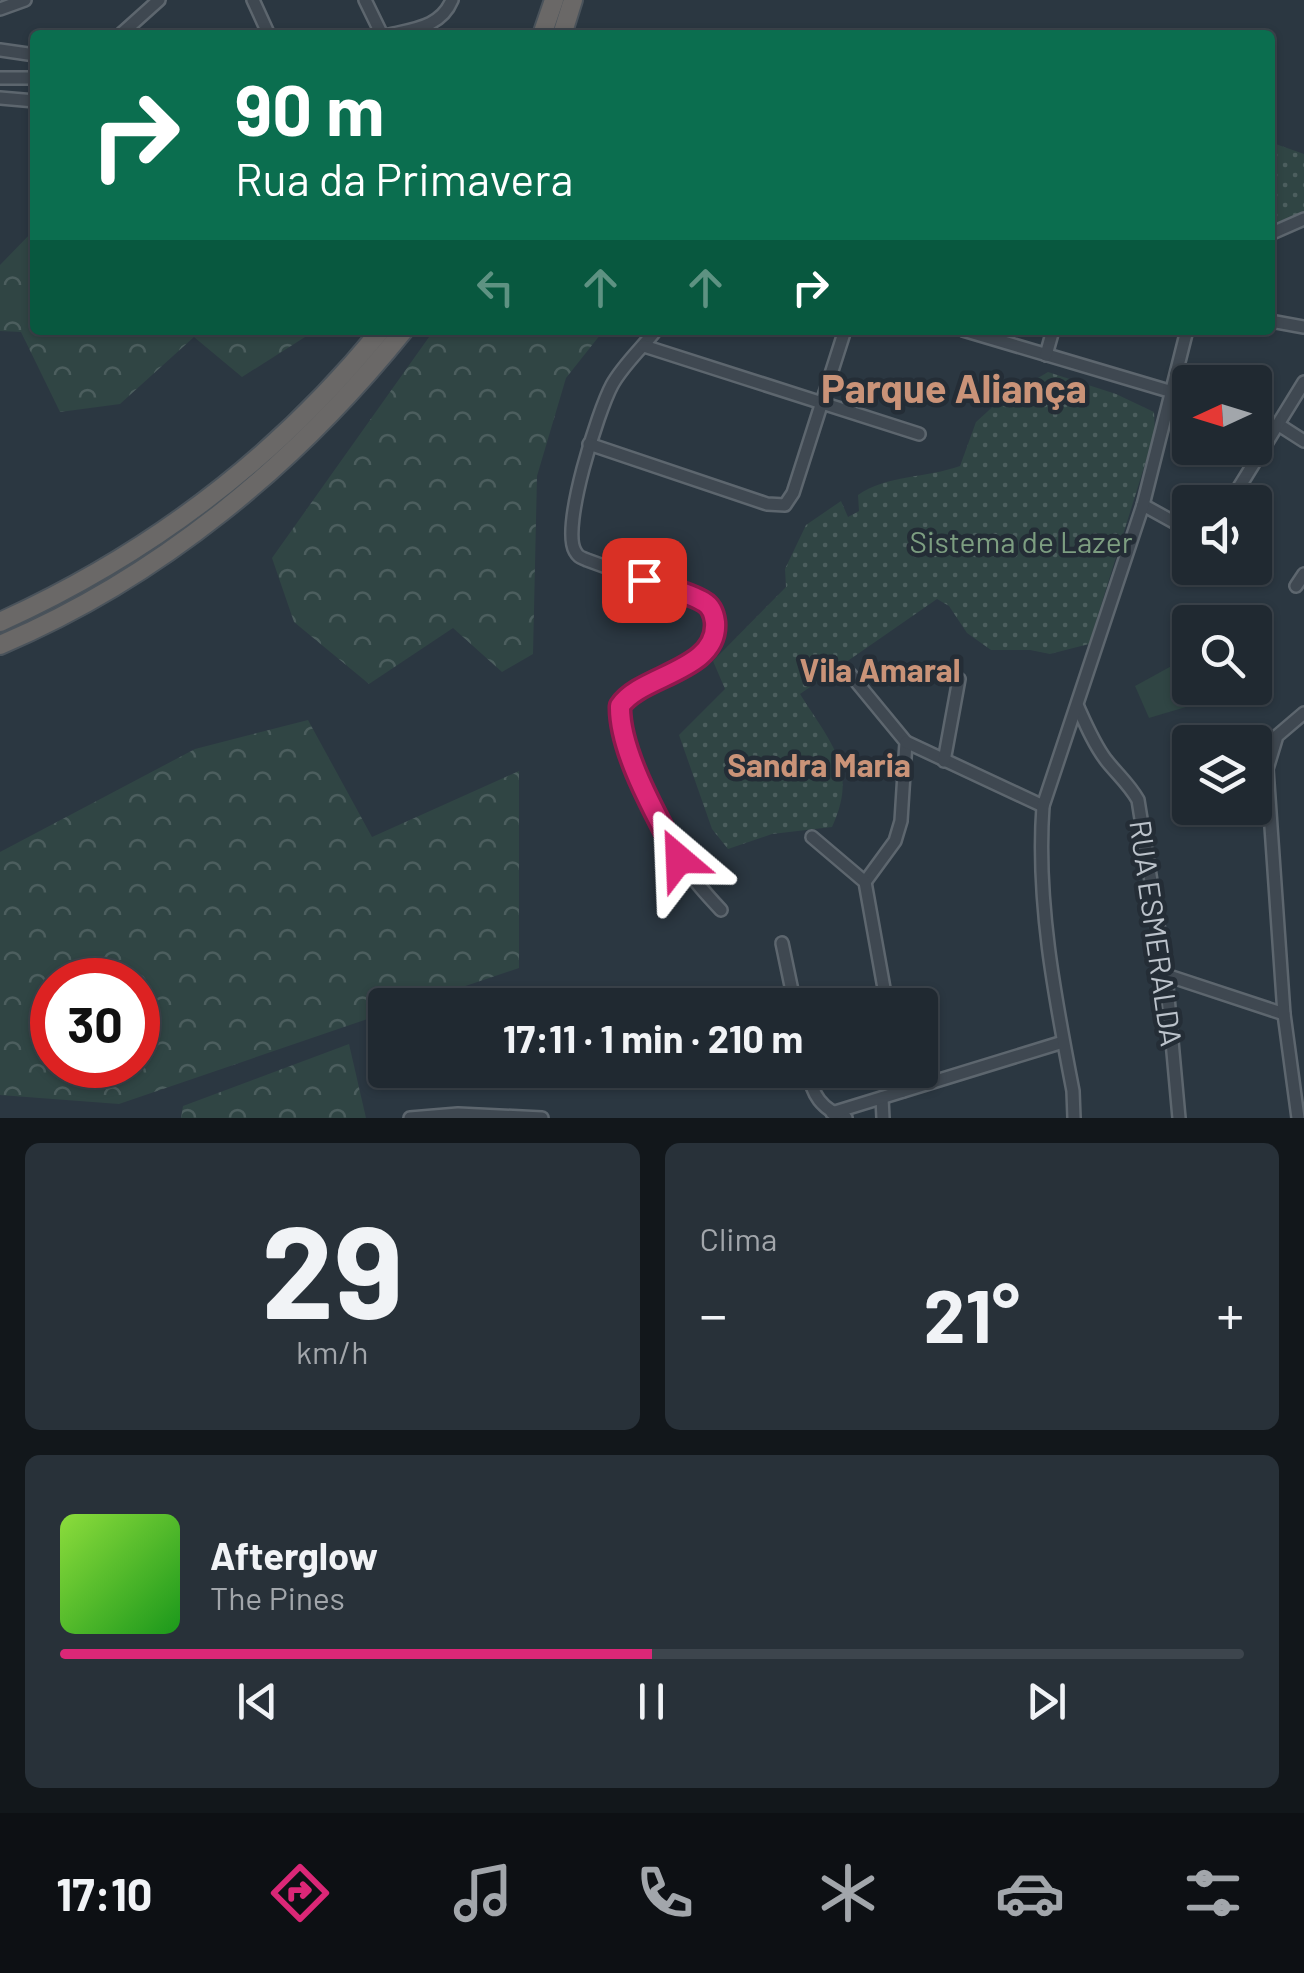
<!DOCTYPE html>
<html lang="pt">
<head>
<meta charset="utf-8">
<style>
	:root { --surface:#202931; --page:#283139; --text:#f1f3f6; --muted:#a2a6ab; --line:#3d454d; --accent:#db2777 }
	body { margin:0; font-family:Barlow,sans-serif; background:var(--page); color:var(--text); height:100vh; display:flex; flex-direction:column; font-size:38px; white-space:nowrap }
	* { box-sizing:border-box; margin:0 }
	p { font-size:32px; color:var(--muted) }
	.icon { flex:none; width:55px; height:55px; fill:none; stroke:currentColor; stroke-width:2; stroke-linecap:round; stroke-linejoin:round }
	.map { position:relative; height:1118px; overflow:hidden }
	.side { display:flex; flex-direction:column; gap:25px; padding:25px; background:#12171b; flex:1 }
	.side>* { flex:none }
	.guide { position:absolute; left:30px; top:30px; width:1245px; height:305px; border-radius:10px; box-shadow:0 2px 8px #0004,0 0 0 2px var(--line); background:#0b6e4f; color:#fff; overflow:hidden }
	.needle { width:65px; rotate:266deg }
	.controls { position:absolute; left:1172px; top:365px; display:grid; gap:20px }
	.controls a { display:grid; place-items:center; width:100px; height:100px; border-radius:10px; background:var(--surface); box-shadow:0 2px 8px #0004,0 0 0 2px var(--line); font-size:50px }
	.speed { position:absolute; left:30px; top:958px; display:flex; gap:20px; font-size:50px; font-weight:700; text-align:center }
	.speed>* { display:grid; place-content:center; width:130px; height:130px; border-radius:50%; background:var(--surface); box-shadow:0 2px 8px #0004,0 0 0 2px var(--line); line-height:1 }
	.speed .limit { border:15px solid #d22; background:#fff; color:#111 }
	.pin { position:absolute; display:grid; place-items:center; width:85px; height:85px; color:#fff; margin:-42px; border-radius:20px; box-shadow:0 5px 15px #0006 }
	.me { position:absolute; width:110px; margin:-55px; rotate:334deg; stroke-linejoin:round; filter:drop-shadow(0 0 8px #0008) }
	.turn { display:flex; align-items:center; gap:35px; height:210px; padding:0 40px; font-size:45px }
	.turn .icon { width:130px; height:130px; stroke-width:2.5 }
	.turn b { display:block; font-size:70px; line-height:85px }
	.lanes { display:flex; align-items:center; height:95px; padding:0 40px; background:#0003; justify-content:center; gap:50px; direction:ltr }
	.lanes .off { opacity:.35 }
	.big { font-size:75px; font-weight:700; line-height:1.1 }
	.side .widget { flex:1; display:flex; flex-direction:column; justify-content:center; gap:15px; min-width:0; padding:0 35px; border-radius:15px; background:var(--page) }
	.side .dial { align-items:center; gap:0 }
	.dial b { font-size:130px; line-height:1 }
	.song { display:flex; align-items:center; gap:30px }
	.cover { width:120px; height:120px; border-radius:15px; background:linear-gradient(135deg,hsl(90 70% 55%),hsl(120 70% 35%)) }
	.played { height:10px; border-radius:5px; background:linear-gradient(90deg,var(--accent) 50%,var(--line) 50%) }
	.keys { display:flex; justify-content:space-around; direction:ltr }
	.heat { display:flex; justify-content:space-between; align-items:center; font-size:55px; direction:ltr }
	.side .tiles { flex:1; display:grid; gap:25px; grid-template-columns:1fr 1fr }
	.widget:last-child { grid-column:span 2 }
	.trip { position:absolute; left:368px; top:988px; width:570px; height:100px; border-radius:10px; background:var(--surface); box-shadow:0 2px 8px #0004,0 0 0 2px var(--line); font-weight:700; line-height:100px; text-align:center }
	.menu { display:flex; height:160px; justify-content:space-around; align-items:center; background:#0d1014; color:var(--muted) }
	.menu .icon { width:70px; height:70px }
	.menu .selected { color:var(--accent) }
	.menu b { font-size:45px; color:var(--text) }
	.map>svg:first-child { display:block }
</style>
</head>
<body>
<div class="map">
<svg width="1304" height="1118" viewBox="0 0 1304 1118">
	<defs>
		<pattern id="grass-dots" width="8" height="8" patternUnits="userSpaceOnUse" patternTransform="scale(2.5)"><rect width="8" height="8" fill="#304544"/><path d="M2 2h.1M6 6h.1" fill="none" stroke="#4c5e5e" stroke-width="1.8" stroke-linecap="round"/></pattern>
		<pattern id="forest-crowns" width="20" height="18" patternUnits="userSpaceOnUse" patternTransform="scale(2.5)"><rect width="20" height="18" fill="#304544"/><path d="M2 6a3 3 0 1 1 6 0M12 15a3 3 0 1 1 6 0" fill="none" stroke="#4c5e5e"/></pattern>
	</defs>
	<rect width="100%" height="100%" fill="#2b3741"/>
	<g fill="url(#grass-dots)">
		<path d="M 1270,142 L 1304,154 L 1304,215 L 1270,230 Z"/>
		<path d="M 1048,372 L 1116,394 L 1154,412 L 1155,432 L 1089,644 L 1050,654 L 1030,650 L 991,650 L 967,633 L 949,606 L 937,599 L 800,694 C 830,742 859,769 832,827 L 772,834 L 728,849 L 712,829 L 679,735 L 725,689 L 713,661 L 786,587 L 785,569 L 806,525 L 841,501 L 848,517 L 859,511 L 858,495 C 886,475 927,478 960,466 L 976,422 L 999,401 Z"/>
	</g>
	<g fill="url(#forest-crowns)" fill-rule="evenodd">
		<path d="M 35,229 L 35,330 L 316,330 L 242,377 L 194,337 L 120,404 L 60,412 L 21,332 L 0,331 L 0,265 Z"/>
		<path d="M 434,330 L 604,330 L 566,378 L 537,476 L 533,654 L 502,672 L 453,628 L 369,684 L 294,622 L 272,558 Z"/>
		<path d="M 308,720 L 372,837 L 519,771 L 519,968 L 409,1005 L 385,1005 L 385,1013 L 119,1104 L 0,1095 L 0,852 L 195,749 ZM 52,980 L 138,980 L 138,1065 L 52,1065 Z"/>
		<path d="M 349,1044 L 366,1118 L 181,1118 L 183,1106 Z"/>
	</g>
	<path fill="#304544" d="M 1177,663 L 1196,704 L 1149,718 L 1135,686 Z"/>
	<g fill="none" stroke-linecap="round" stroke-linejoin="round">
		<defs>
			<g id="minor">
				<path d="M 253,0 L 269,35"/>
				<path d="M 365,0 L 382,35"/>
				<path d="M 0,9 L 25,0"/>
				<path d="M 120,35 L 159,0"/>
				<path d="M 389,35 C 414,29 441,27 452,0"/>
				<path d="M 0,50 L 35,55"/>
				<path d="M 0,78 L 35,78"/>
				<path d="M 0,98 L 35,101"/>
				<path d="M 1270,234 L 1304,219"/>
				<path d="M 1270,321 L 1304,327"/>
				<path d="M 656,330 C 642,348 623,365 612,385 C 598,411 561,527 575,551 C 579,558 581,557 587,560 L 705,603 C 734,638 690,666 660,681 C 648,688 627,690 621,705 C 612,728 666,840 682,862 C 693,880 707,895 721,910"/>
				<path d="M 963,330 L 1169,391"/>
				<path d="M 644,346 L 919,434"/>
				<path d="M 1046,355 L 1053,330"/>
				<path d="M 1279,425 L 1304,441"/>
				<path d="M 589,444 L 767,504 L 785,505 L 793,493 L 845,330"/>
				<path d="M 1230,502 L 1304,382"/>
				<path d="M 1143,505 L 1190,531"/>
				<path d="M 1296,586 L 1304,574"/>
				<path d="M 850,674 L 906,742 L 901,821 L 895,841 L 865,882"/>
				<path d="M 1078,707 C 1086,725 1094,744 1106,760 C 1117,774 1129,784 1138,800 L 1166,975 L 1179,1118"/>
				<path d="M 906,742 L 1043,806"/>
				<path d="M 944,761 L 959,679"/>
				<path d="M 812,837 L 865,882 L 887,1005"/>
				<path d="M 782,943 L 795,1005"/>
				<path d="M 1166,975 L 1284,1014"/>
				<path d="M 808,1070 C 812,1095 821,1109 846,1118"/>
				<path d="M 899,1070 L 903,1091"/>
				<path d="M 882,1098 L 883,1118"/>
				<path d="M 832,1113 L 1063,1042"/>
				<path d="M 410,1118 L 458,1114 L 542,1118"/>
				<path d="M 1074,1118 L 1073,1091 C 1055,998 1036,901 1043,806 L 1143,505 L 1187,330"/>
				<path d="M 1298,1118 L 1284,1014 L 1267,769 L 1277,736 L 1304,713"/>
			</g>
			<g id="trunk">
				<path d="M 542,35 L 554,0"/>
				<path d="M 562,35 L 573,0"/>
				<path d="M 0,622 C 150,554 277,458 381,330"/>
				<path d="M 0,645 C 159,578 297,463 404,330"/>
			</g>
		</defs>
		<use href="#minor" stroke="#5d666e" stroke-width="16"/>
		<use href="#trunk" stroke="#4a535b" stroke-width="22"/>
		<use href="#minor" stroke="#3f4851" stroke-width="11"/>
		<use href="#trunk" stroke="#6a6867" stroke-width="18"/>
	</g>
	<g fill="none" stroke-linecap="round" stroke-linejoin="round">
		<defs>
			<path id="route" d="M 644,580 C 663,587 688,592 704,602 C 711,606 714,614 715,622 C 719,671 640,675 620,706 C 619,752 658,818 679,859"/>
		</defs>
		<use href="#route" stroke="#8e194d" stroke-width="25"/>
		<use href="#route" stroke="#db2777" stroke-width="18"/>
	</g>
	<g text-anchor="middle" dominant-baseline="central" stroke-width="9" stroke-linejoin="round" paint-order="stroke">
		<g font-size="30" fill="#7d9e81" stroke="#242d36">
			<text x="1021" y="541">Sistema de Lazer</text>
		</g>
		<g font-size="30" fill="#bcc3cb" stroke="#242d36">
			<text transform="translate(1157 933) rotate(82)">RUA ESMERALDA</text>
		</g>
		<g font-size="32" font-weight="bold" fill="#ca9378" stroke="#242d36">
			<text x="880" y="669">Vila Amaral</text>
			<text x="819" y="764">Sandra Maria</text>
		</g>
		<g font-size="40" font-weight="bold" fill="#ca9378" stroke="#242d36">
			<text x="954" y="387">Parque Aliança</text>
		</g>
	</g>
</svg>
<div class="controls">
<a><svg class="needle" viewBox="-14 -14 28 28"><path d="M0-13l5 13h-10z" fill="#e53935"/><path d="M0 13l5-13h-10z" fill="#a2a6ab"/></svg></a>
<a><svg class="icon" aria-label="sound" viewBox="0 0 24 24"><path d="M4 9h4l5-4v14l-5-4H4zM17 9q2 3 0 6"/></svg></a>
<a><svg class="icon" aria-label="search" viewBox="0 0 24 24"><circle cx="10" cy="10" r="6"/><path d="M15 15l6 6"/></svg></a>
<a><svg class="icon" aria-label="layers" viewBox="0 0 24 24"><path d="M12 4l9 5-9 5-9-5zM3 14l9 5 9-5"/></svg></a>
</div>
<div class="speed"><div class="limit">30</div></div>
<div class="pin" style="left:644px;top:580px;background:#d93025"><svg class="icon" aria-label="arrive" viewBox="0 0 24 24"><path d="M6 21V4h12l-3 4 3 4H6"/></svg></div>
<svg class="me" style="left:679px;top:859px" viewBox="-20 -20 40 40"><path d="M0-17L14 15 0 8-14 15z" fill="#db2777" stroke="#fff" stroke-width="4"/></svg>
<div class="trip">17:11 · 1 min · 210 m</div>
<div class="guide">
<div class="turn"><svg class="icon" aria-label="right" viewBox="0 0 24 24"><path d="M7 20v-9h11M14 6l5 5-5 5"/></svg><div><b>90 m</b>Rua da Primavera</div></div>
<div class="lanes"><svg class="icon off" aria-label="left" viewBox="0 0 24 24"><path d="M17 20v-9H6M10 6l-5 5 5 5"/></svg><svg class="icon off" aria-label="ahead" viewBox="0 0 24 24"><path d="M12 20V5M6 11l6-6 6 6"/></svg><svg class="icon off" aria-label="ahead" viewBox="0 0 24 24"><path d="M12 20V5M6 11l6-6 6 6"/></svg><svg class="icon" aria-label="right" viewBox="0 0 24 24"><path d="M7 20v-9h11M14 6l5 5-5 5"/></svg></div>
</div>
</div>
<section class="side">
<div class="tiles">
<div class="widget dial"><b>29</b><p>km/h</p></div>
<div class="widget"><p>Clima</p>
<div class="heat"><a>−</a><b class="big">21°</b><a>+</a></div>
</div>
<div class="widget">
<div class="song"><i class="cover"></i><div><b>Afterglow</b><p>The Pines</p></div></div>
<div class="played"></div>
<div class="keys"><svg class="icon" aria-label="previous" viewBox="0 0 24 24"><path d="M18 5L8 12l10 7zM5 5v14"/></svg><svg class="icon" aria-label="pause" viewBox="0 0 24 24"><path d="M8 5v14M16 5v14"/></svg><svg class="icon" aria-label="next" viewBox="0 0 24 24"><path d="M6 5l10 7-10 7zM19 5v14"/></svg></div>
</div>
</div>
</section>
<nav class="menu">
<b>17:10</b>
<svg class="icon selected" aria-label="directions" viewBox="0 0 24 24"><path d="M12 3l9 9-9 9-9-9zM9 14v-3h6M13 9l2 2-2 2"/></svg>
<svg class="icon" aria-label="music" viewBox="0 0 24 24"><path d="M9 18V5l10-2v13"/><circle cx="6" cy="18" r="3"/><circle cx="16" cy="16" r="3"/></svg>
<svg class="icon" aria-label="phone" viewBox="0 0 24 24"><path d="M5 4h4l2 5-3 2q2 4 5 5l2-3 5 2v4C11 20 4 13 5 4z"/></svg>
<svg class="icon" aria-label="climate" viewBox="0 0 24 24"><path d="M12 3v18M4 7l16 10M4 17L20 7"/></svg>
<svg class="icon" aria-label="car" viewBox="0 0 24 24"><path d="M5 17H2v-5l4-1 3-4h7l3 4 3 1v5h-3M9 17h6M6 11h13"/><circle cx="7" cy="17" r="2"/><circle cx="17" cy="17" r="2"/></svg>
<svg class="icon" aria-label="filters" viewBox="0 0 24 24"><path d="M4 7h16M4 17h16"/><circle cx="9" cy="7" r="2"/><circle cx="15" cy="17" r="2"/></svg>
</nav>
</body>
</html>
